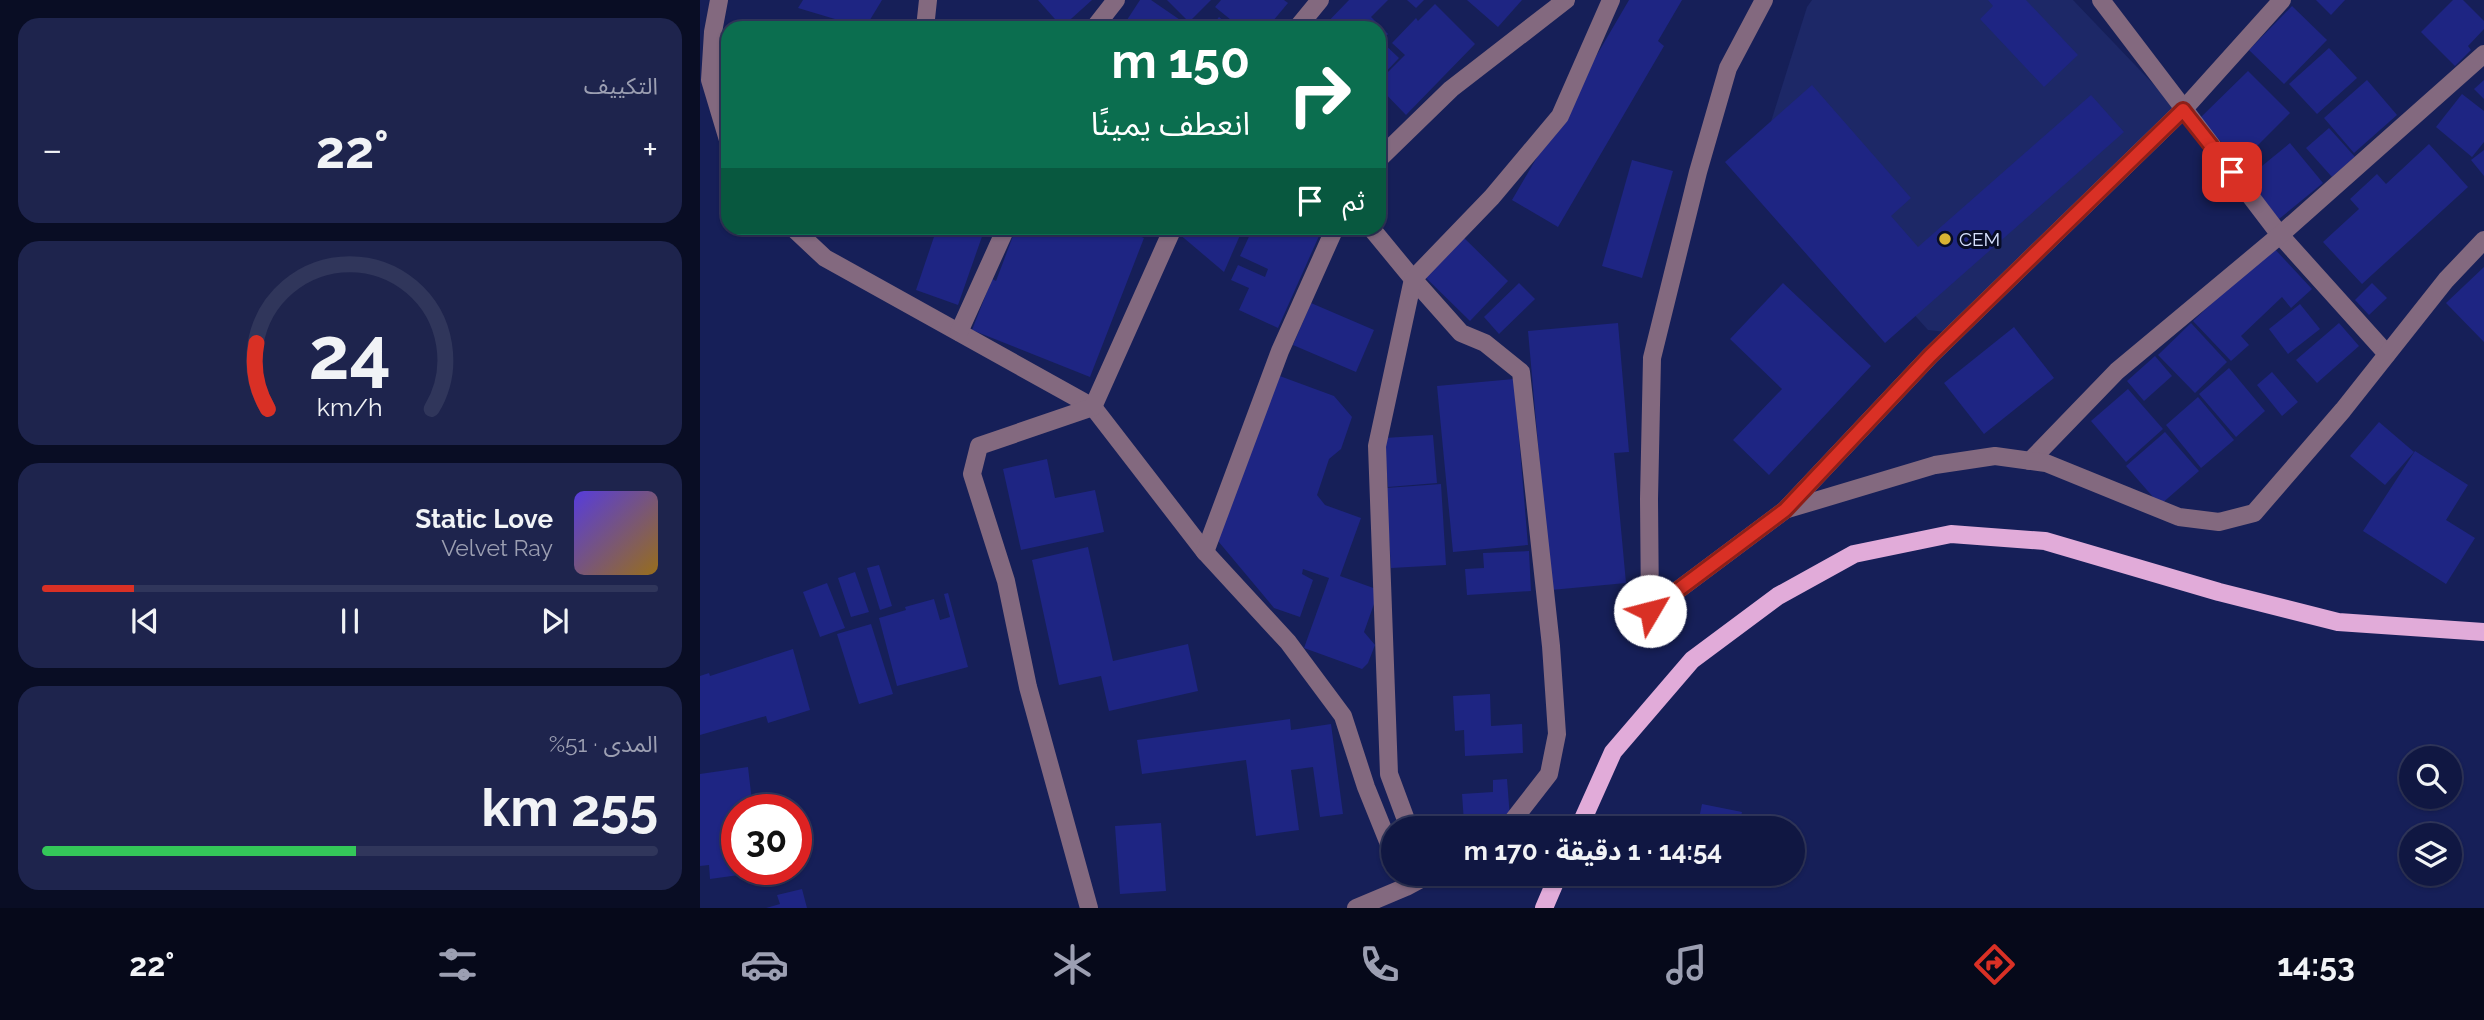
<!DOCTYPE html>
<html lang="ar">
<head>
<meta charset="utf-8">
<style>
	:root { --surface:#101742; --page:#1e244d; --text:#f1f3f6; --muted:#9c9fb2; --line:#30365b; --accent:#d93025 }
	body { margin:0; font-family:Raleway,"Noto Sans Arabic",sans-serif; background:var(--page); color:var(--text); direction:rtl; height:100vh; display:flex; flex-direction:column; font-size:26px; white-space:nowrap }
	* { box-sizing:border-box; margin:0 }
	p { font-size:23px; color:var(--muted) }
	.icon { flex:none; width:38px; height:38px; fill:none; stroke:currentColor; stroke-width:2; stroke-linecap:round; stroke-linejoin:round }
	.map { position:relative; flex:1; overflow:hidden; direction:ltr }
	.sheet { display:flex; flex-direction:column; gap:18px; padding:18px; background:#090d24; width:700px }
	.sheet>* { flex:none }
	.guide { position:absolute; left:21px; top:21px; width:665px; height:214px; border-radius:21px; box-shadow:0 2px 5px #0004,0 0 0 2px var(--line); direction:rtl; background:#0b6e4f; color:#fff; overflow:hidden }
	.tools { position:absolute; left:1699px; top:746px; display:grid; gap:14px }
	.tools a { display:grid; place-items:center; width:63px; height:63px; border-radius:50%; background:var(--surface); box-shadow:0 2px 5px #0004,0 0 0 2px var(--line); font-size:35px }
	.speed { position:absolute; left:21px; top:794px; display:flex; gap:14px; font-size:35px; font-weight:700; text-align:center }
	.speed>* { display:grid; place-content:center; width:91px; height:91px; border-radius:50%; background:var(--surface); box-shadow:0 2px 5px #0004,0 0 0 2px var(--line); line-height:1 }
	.speed .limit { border:10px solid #d22; background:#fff; color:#111 }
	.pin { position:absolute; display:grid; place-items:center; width:60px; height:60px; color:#fff; margin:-30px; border-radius:14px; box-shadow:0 4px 10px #0006 }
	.me { position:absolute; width:77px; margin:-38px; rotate:53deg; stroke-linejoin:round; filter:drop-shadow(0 0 5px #0008) }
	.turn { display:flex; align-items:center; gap:24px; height:147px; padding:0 21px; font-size:32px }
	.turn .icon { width:91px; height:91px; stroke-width:2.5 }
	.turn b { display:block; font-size:49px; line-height:60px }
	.then { display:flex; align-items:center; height:66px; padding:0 21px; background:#0003; gap:14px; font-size:26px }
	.big { font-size:52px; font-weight:700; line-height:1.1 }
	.sheet .widget { flex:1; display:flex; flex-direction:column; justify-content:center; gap:10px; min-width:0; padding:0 24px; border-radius:21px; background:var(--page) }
	.sheet .dial { align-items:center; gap:0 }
	.dial svg { height:182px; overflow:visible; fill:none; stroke:var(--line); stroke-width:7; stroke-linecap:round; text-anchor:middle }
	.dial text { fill:var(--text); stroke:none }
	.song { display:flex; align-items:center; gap:21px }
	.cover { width:84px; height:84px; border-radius:10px; background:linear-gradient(135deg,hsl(250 70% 55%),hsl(40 70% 35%)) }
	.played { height:7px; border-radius:4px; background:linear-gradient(90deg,var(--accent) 15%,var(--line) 15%) }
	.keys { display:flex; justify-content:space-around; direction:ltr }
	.heat { display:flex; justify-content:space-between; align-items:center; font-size:38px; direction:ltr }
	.charge { height:10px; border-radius:5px; background:linear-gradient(90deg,#34c759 51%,var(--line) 0) }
	.trip { position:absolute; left:681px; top:816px; width:424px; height:70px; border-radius:35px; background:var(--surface); box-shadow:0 2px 5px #0004,0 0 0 2px var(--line); font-weight:700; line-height:70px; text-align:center; direction:rtl }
	.tab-bar { display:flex; height:112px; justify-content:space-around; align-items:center; background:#06091a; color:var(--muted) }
	.tab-bar .icon { width:49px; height:49px }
	.tab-bar .active { color:var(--accent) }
	.tab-bar b { font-size:32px; color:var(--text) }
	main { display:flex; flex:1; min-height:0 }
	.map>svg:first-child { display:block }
</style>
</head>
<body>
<main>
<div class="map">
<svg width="1784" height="908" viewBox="0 0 1784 908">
	<rect width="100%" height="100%" fill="#161f58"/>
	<path fill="#1d2867" d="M 1112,0 L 1373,0 L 1478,110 L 1246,332 L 1228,330 L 1063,147 L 1107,7 Z"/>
	<g fill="#1e2583">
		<path d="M 103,0 L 182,0 L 165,28 L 98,8 Z"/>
		<path d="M 338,0 L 392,0 L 362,27 Z"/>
		<path d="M 440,0 L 451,0 L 486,24 L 483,28 L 433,28 L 425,23 Z"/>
		<path d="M 467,0 L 511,0 L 489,22 Z"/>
		<path d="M 521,0 L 584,0 L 588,3 L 567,28 L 541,28 L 515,7 Z"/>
		<path d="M 649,0 L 688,0 L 671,17 L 688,34 L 681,41 L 699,58 L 679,79 L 679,28 L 622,28 Z"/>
		<path d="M 707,0 L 724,0 L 716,8 Z"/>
		<path d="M 767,0 L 822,0 L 798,27 Z"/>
		<path d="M 929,0 L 982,0 L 958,41 L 964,46 L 858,227 L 812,200 Z"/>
		<path d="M 1288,0 L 1326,0 L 1378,55 L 1344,87 L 1280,19 L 1293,6 Z"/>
		<path d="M 1616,0 L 1645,0 L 1631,15 Z"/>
		<path d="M 1753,0 L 1763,0 L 1784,21 L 1784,29 L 1768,46 L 1771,50 L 1755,66 L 1721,32 Z"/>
		<path d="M 735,4 L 775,44 L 706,115 L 679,87 L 679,81 L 705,55 L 692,43 L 716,18 L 718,21 Z"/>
		<path d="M 1592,6 L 1627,40 L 1584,84 L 1549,50 Z"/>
		<path d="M 519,17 L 532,28 L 510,28 Z"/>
		<path d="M 1629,48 L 1657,78 L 1617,114 L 1589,84 Z"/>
		<path d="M 1548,71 L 1590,113 L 1541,162 L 1499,119 Z"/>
		<path d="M 1667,80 L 1697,115 L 1654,153 L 1624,118 Z"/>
		<path d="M 1784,80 L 1784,99 L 1774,89 Z"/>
		<path d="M 1112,85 L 1211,198 L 1191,216 L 1218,247 L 1391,95 L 1424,132 L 1185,343 L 1025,162 Z"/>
		<path d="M 1762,94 L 1784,111 L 1784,142 L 1772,157 L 1736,127 Z"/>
		<path d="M 1629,128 L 1655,157 L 1632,177 L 1606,148 Z"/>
		<path d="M 1590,143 L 1623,183 L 1579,219 L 1546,179 Z"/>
		<path d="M 1729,144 L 1768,187 L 1662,284 L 1623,242 L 1659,209 L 1650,199 L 1677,174 L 1686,184 Z"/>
		<path d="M 1784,150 L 1784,176 L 1771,160 Z"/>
		<path d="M 932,160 L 973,171 L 942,278 L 902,266 Z"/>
		<path d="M 226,228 L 285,228 L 258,305 L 216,290 L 236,231 Z"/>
		<path d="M 316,228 L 419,228 L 444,238 L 390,377 L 272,330 L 292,279 L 296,281 Z"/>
		<path d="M 481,228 L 534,228 L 541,233 L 524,272 L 478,233 Z"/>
		<path d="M 553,228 L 600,228 L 619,236 L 578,328 L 539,310 L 549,288 L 531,280 L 538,265 L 565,277 L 568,269 L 540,256 Z"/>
		<path d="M 760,234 L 808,281 L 770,321 L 722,274 Z"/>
		<path d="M 1572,246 L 1612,289 L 1591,308 L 1582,297 L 1541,336 L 1549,345 L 1531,361 L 1493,321 Z"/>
		<path d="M 1784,267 L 1784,342 L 1746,303 Z"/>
		<path d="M 819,283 L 835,299 L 799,334 L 784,317 Z"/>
		<path d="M 1083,283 L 1171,366 L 1069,475 L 1033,440 L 1082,389 L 1030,339 Z"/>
		<path d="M 1672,283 L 1687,298 L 1669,315 L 1655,300 Z"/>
		<path d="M 611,303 L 674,330 L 656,372 L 593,345 Z"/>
		<path d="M 1600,304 L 1620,329 L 1588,354 L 1569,329 Z"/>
		<path d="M 918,323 L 929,452 L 914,453 L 926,583 L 851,590 L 828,331 Z"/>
		<path d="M 1491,323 L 1527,362 L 1495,393 L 1458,355 Z"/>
		<path d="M 1639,323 L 1659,346 L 1617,383 L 1596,360 Z"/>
		<path d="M 1314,327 L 1354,378 L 1284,434 L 1244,383 Z"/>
		<path d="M 1455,356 L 1472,376 L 1444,401 L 1427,381 Z"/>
		<path d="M 1529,368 L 1565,411 L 1536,437 L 1499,394 Z"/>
		<path d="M 1572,372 L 1598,402 L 1582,416 L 1557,385 Z"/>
		<path d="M 577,375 L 634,396 L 652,417 L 641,449 L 629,459 L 617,495 L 625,505 L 661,518 L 640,576 L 679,590 L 664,632 L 675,645 L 668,663 L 662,669 L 604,648 L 629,578 L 603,569 L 602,574 L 613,580 L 600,617 L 574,608 L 518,541 Z"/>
		<path d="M 814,379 L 828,545 L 753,552 L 737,386 Z"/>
		<path d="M 1428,389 L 1463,429 L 1426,462 L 1391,421 Z"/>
		<path d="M 1498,397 L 1534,440 L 1501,468 L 1466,425 Z"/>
		<path d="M 1679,422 L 1714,452 L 1685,485 L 1650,456 Z"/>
		<path d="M 1465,432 L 1499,471 L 1460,505 L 1426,466 Z"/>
		<path d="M 733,435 L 737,483 L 688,487 L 684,438 Z"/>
		<path d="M 1715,451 L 1768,485 L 1746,520 L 1775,538 L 1746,584 L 1663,531 Z"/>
		<path d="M 347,459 L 355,498 L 395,490 L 404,532 L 321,550 L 303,469 Z"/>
		<path d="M 741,484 L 746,565 L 691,568 L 686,488 Z"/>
		<path d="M 388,547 L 413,661 L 488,644 L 498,691 L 409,711 L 401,676 L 359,685 L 332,560 Z"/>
		<path d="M 829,551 L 831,591 L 767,595 L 765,569 L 784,568 L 783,553 Z"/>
		<path d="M 179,565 L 192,606 L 180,610 L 167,568 Z"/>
		<path d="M 155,572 L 169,612 L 151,617 L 138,578 Z"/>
		<path d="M 127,583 L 145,628 L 120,637 L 103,592 Z"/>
		<path d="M 248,593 L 268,667 L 197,686 L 179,618 L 206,610 L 205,607 L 234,599 L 240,620 L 250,617 L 244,594 Z"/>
		<path d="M 171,624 L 193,694 L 159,704 L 137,634 Z"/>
		<path d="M 93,649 L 110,710 L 68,723 L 66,716 L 0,735 L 0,676 L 9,673 L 10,676 Z"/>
		<path d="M 790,694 L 791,726 L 822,724 L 823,753 L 765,756 L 764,730 L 755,731 L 753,696 Z"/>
		<path d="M 590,719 L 591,730 L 631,724 L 643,814 L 620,817 L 613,767 L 591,770 L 599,830 L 556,836 L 546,760 L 442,774 L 437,740 Z"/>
		<path d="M 48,767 L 53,810 L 37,810 L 37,870 L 61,870 L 61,872 L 10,879 L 9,865 L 0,866 L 0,774 Z"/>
		<path d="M 807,779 L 810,818 L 764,822 L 762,794 L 793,792 L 793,780 Z"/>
		<path d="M 1002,804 L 1042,812 L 1038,828 L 997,828 Z"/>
		<path d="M 461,823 L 466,891 L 420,894 L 415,826 Z"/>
		<path d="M 102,889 L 107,908 L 66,908 L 80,904 L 77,895 Z"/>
	</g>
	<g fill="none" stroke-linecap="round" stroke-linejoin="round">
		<g stroke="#83697f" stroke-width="18">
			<path d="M 19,0 L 13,32 L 10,80 L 28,140"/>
			<path d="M 1401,0 L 1580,235 L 1687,354"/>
			<path d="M 225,28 L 228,0"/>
			<path d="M 394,28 L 416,0"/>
			<path d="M 597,28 L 620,0"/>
			<path d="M 679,159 L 751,89 L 866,0"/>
			<path d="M 93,228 L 125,258 L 393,407 L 505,552 L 588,642 L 643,716 L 666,787 L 693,854"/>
			<path d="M 671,228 L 713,279 L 761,333 L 785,343 L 821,372 L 851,646 L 857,734 L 849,774 L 807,828"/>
			<path d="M 259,332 L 306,228"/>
			<path d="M 1330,461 L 1417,371 L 1580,235 L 1784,54"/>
			<path d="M 1088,509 L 1235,465 L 1295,456 L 1346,463 L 1479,517 L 1519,522 L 1554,513 L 1643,410 L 1746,280 L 1784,240"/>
			<path d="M 505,552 L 580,351 L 635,228"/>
			<path d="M 950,611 L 1085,510 L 1230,356 L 1483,110 L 1582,0"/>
			<path d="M 950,611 L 949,499 L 952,358 L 998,172 L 1028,68 L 1064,0"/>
			<path d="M 709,828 L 689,774 L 677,446 L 713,279 L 792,197 L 860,116 L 911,0"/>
			<path d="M 389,908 L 328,687 L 306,581 L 272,474 L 279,446 L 393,407 L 473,228"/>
			<path d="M 656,908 L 706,887 L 732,873"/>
		</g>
		<g stroke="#e1abd9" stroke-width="18">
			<path d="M 879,828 L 913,752 L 992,660 L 1078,596 L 1154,554 L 1251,534 L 1345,541 L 1519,592 L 1638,622 L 1784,632"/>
			<path d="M 844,908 L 859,873"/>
		</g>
	</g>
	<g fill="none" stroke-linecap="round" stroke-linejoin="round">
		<defs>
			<path id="route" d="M 950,611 L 1085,510 L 1230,356 L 1483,110 L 1532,172"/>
		</defs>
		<use href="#route" stroke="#8d1f18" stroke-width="18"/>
		<use href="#route" stroke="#d93025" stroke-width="12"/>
	</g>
	<circle fill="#d9b334" stroke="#080d26" stroke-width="2.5" cx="1245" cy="239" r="7"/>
	<g text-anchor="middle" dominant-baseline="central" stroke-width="6" stroke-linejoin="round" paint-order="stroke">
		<g font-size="19" fill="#d7e1fe" stroke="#080d26" text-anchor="start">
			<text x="1259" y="239">CEM</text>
		</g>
	</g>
</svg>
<div class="tools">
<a><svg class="icon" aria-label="search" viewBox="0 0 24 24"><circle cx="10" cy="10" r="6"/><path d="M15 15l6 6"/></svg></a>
<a><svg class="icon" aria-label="layers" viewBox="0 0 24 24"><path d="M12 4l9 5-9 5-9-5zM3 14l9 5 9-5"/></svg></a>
</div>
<div class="speed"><div class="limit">30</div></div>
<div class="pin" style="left:1532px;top:172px;background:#d93025"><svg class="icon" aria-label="arrive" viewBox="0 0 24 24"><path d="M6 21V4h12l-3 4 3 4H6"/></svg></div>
<svg class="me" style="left:950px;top:611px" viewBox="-20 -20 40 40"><circle r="19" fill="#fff"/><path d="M0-13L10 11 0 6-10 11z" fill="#d93025"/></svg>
<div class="trip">14:54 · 1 دقيقة · 170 m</div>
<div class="guide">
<div class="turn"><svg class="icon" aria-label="right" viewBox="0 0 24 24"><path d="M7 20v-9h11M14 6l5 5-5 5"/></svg><div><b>150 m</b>انعطف يمينًا</div></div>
<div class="then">ثم<svg class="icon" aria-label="arrive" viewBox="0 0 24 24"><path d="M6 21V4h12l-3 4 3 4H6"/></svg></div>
</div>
</div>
<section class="sheet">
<div class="widget"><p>التكييف</p>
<div class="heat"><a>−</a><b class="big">22°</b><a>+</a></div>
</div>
<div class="widget dial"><svg viewBox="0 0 100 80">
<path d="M14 69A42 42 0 1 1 86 69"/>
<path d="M14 69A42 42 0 0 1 9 40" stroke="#d93025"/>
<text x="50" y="56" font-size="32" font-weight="700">24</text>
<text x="50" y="72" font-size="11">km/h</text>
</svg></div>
<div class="widget">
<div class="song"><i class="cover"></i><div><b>Static Love</b><p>Velvet Ray</p></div></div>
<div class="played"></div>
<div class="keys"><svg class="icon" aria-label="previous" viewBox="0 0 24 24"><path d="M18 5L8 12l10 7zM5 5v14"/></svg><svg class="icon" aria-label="pause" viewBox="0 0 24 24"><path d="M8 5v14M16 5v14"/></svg><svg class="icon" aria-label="next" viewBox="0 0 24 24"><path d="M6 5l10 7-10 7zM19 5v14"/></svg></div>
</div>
<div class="widget"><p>المدى · 51%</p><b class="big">255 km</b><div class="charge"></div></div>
</section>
</main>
<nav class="tab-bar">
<b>14:53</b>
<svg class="icon active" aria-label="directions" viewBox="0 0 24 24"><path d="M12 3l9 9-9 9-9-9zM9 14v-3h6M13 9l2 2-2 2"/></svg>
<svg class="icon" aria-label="music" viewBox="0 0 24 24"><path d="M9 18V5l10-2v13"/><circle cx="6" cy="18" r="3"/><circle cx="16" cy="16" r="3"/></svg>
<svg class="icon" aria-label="phone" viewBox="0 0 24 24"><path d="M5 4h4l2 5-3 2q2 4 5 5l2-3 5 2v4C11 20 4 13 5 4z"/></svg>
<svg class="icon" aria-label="climate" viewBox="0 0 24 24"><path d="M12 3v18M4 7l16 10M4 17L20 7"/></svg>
<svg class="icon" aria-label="car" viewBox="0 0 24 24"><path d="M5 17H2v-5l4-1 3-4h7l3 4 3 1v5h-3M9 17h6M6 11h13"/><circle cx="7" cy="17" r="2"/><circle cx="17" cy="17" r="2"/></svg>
<svg class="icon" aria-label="filters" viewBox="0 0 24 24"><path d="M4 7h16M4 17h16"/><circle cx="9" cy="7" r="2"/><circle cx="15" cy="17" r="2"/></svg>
<b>22°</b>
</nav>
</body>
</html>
